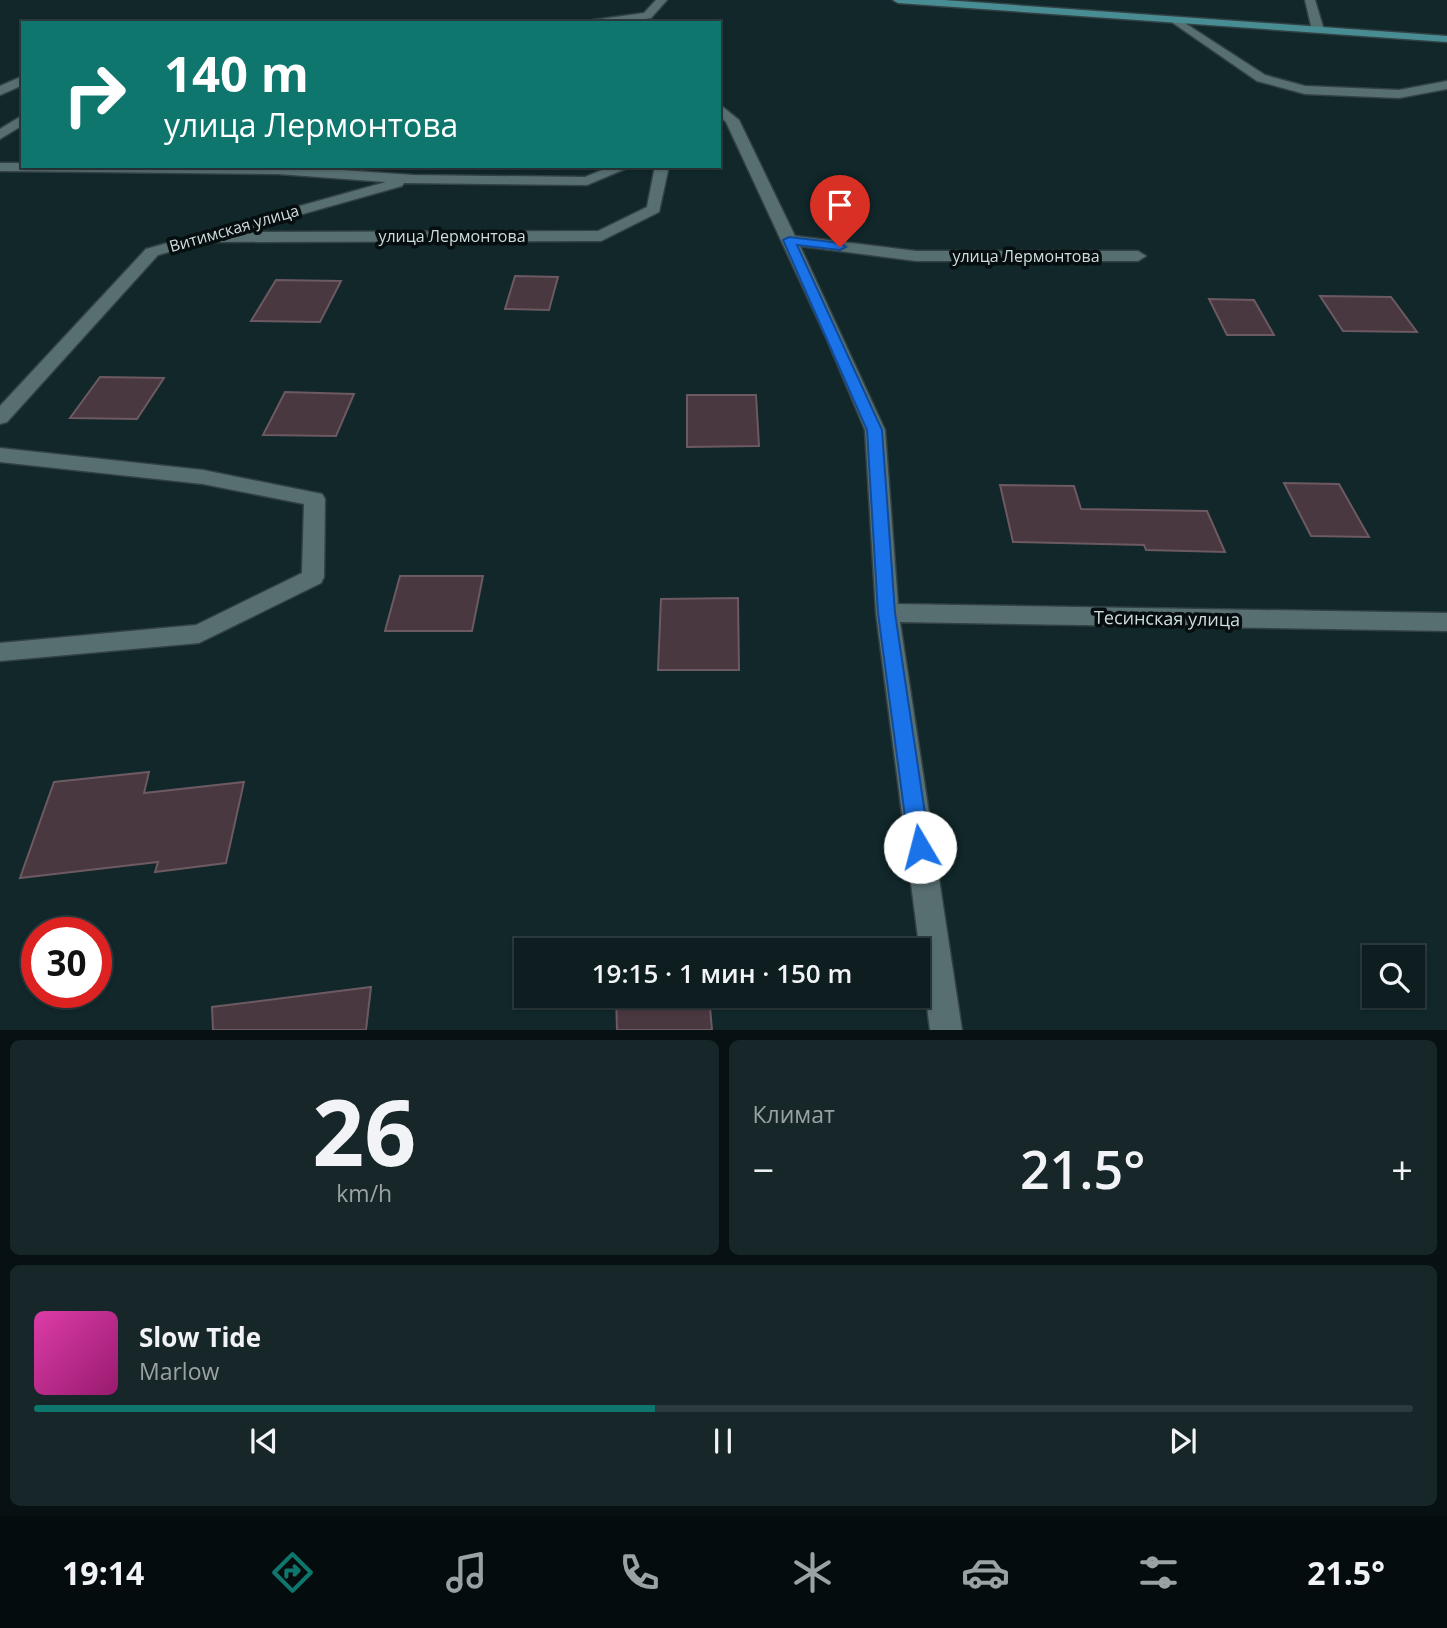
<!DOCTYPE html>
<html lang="ru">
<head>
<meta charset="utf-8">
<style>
	:root { --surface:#0d1d20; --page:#162629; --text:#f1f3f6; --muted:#9aa2a5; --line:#2d3b3e; --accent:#0f766e }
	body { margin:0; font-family:"Open Sans",sans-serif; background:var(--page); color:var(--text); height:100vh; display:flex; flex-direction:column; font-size:26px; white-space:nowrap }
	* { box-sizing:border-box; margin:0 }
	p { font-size:23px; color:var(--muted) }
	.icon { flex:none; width:38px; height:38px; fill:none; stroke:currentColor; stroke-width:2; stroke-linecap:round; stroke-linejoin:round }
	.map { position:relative; height:1030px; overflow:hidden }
	.side { display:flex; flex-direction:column; gap:10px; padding:10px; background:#071012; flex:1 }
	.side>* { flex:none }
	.top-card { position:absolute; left:21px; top:21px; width:700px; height:147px; border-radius:0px; box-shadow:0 2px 5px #0004,0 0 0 2px var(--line); background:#0f766e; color:#fff; overflow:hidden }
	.controls { position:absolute; left:1362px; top:945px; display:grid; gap:14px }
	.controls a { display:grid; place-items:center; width:63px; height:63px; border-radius:0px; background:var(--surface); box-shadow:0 2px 5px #0004,0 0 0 2px var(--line); font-size:35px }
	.speed { position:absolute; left:21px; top:917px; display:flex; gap:14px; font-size:35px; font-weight:700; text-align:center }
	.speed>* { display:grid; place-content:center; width:91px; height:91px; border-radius:50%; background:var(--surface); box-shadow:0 2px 5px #0004,0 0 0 2px var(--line); line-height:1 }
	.speed .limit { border:10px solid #d22; background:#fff; color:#111 }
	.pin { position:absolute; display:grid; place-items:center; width:60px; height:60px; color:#fff; margin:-72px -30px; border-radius:50% 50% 50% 0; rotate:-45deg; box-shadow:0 0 7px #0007 }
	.pin .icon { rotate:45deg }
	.me { position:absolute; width:77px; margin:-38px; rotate:352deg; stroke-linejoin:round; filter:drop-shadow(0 0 5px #0008) }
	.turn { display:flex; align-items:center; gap:24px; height:147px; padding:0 28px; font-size:32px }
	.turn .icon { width:91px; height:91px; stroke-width:2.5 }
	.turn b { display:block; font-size:49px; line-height:60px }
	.big { font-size:52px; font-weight:600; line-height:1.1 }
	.side .card { flex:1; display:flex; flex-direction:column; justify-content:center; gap:10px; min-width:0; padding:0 24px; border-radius:10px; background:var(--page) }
	.side .dial { align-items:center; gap:0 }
	.dial b { font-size:91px; line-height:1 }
	.song { display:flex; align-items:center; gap:21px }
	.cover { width:84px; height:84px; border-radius:10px; background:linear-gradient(135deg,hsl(320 70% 55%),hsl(320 70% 35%)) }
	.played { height:7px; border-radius:4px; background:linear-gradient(90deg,var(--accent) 45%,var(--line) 45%) }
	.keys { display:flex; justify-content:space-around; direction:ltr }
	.heat { display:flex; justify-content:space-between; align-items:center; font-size:38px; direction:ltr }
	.side .tiles { flex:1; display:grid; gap:10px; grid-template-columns:1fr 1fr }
	.card:last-child { grid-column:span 2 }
	.trip { position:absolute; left:514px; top:938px; width:416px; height:70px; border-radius:0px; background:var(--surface); box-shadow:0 2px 5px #0004,0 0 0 2px var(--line); font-weight:600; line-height:70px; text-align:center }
	.menu { display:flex; height:112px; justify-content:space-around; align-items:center; background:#050c0d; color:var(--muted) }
	.menu .icon { width:49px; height:49px }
	.menu .on { color:var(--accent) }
	.menu b { font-size:32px; color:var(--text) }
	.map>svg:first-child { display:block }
</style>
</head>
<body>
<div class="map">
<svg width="1447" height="1030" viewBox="0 0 1447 1030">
	<rect width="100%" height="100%" fill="#11272a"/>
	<g fill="#4a3840" stroke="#6c5961" stroke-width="2">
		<path d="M 515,276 L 558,277 L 549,310 L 505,309 Z"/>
		<path d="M 276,280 L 341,281 L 320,322 L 251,321 Z"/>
		<path d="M 1320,296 L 1391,297 L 1417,332 L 1343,331 Z"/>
		<path d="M 1209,299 L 1254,300 L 1274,335 L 1227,335 Z"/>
		<path d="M 100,377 L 164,378 L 137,419 L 70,418 Z"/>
		<path d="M 285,392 L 354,394 L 336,436 L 263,435 Z"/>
		<path d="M 687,395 L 756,395 L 759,446 L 687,447 Z"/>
		<path d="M 1284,483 L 1339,484 L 1369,537 L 1311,536 Z"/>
		<path d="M 1000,485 L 1074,486 L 1081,509 L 1207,511 L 1225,552 L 1146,550 L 1144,545 L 1013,542 Z"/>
		<path d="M 400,576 L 483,576 L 472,631 L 385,631 Z"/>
		<path d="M 738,598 L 739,670 L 658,670 L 661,599 Z"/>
		<path d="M 149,772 L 144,793 L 244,782 L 226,863 L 155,872 L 158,862 L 20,878 L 54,782 Z"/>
		<path d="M 703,938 L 704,950 L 614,950 L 614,948 Z"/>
		<path d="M 371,987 L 366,1030 L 213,1030 L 212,1007 Z"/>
		<path d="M 616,996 L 709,996 L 712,1030 L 617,1030 Z"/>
	</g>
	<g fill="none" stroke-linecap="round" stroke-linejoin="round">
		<defs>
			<g id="minor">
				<path d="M 656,0 L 667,0 L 651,18 L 621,23 L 588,23 L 593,20 L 644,13 Z"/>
				<path d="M 1305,0 L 1315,0 L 1324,30 L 1322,32 L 1312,30 Z"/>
				<path d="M 1177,18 L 1265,75 L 1305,86 L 1399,90 L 1447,81 L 1447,89 L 1399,98 L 1305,94 L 1257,81 L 1173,23 L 1171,21 Z"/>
				<path d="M 23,76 L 23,85 L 0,95 L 0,86 Z"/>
				<path d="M 719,104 L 739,120 L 795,236 L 916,251 L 1138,251 L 1146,256 L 1138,261 L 916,261 L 800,246 L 885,430 L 898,604 L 1447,613 L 1447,631 L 900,622 L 962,1030 L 930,1030 L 876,613 L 865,430 L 825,335 L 726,122 L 719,115 Z"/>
				<path d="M 23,115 L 23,125 L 0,139 L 0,129 Z"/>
				<path d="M 0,163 L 23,163 L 23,166 L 286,166 L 413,175 L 585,177 L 612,166 L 632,166 L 587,185 L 404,183 L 402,186 L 239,232 L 598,231 L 647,207 L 655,166 L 669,166 L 659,212 L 601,241 L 206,242 L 158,255 L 7,422 L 0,424 L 0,406 L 146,249 L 386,182 L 278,174 L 0,171 Z"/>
				<path d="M 0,448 L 203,470 L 322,494 L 325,499 L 324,577 L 321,583 L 199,643 L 0,661 L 0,643 L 196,625 L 302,573 L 304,504 L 203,484 L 0,462 Z"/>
			</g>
			<path id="major" d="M 893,0 L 944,0 L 1447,36 L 1447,42 L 898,3 Z"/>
		</defs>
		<use href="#minor" stroke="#324143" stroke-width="3"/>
		<use href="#major" stroke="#324143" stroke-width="3"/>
		<use href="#minor" fill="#586f72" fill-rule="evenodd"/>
		<use href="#major" fill="#488c94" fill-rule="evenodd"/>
	</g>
	<path fill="#1a73e8" stroke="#114b97" stroke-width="2" d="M 789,237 L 840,243 L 846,247 L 840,250 L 797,245 L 882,430 L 895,613 L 930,847 L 927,854 L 920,857 L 912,854 L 909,847 L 878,613 L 867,430 L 783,240 Z"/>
	<g text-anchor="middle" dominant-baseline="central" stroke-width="7" stroke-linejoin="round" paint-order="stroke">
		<g font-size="16" fill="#cfdcde" stroke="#060e0f">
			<text transform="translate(234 228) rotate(-16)">Витимская улица</text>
			<text x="452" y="236">улица Лермонтова</text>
			<text x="1026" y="256">улица Лермонтова</text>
		</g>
		<g font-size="18" fill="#cfdcde" stroke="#060e0f">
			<text transform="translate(1167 618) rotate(1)">Тесинская улица</text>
		</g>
	</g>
</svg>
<div class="controls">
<a><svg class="icon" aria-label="search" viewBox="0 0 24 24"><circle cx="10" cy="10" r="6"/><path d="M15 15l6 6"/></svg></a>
</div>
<div class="speed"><div class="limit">30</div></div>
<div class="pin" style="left:840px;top:247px;background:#d93025"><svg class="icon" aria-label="arrive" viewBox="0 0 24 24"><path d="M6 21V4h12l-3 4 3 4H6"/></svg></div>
<svg class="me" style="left:920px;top:847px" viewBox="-20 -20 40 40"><circle r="19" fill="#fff"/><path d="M0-13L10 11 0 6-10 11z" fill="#1a73e8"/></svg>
<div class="trip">19:15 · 1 мин · 150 m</div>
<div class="top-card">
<div class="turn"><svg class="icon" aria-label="right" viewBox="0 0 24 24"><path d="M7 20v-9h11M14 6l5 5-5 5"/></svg><div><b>140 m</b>улица Лермонтова</div></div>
</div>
</div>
<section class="side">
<div class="tiles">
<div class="card dial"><b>26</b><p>km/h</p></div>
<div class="card"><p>Климат</p>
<div class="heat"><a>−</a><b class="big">21.5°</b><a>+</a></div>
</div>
<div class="card">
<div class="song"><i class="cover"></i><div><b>Slow Tide</b><p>Marlow</p></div></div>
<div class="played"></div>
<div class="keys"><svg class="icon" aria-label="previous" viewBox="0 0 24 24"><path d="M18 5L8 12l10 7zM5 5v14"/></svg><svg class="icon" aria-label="pause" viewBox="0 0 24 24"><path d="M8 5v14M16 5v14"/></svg><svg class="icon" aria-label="next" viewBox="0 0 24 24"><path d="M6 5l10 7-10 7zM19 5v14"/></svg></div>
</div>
</div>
</section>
<nav class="menu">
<b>19:14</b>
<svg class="icon on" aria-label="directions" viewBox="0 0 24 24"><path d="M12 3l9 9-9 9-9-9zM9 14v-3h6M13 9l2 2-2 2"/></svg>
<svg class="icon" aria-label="music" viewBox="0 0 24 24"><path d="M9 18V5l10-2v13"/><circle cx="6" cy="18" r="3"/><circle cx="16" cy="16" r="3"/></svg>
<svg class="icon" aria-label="phone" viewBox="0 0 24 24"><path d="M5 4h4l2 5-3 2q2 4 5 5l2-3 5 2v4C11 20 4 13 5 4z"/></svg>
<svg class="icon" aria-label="climate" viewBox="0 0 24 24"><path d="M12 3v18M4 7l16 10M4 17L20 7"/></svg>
<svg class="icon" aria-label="car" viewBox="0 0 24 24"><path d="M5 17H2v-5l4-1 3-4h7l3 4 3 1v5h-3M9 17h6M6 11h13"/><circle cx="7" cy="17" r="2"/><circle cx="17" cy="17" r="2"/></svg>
<svg class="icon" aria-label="filters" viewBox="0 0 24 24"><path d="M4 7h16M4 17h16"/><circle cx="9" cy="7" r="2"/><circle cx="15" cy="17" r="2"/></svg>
<b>21.5°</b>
</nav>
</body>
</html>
